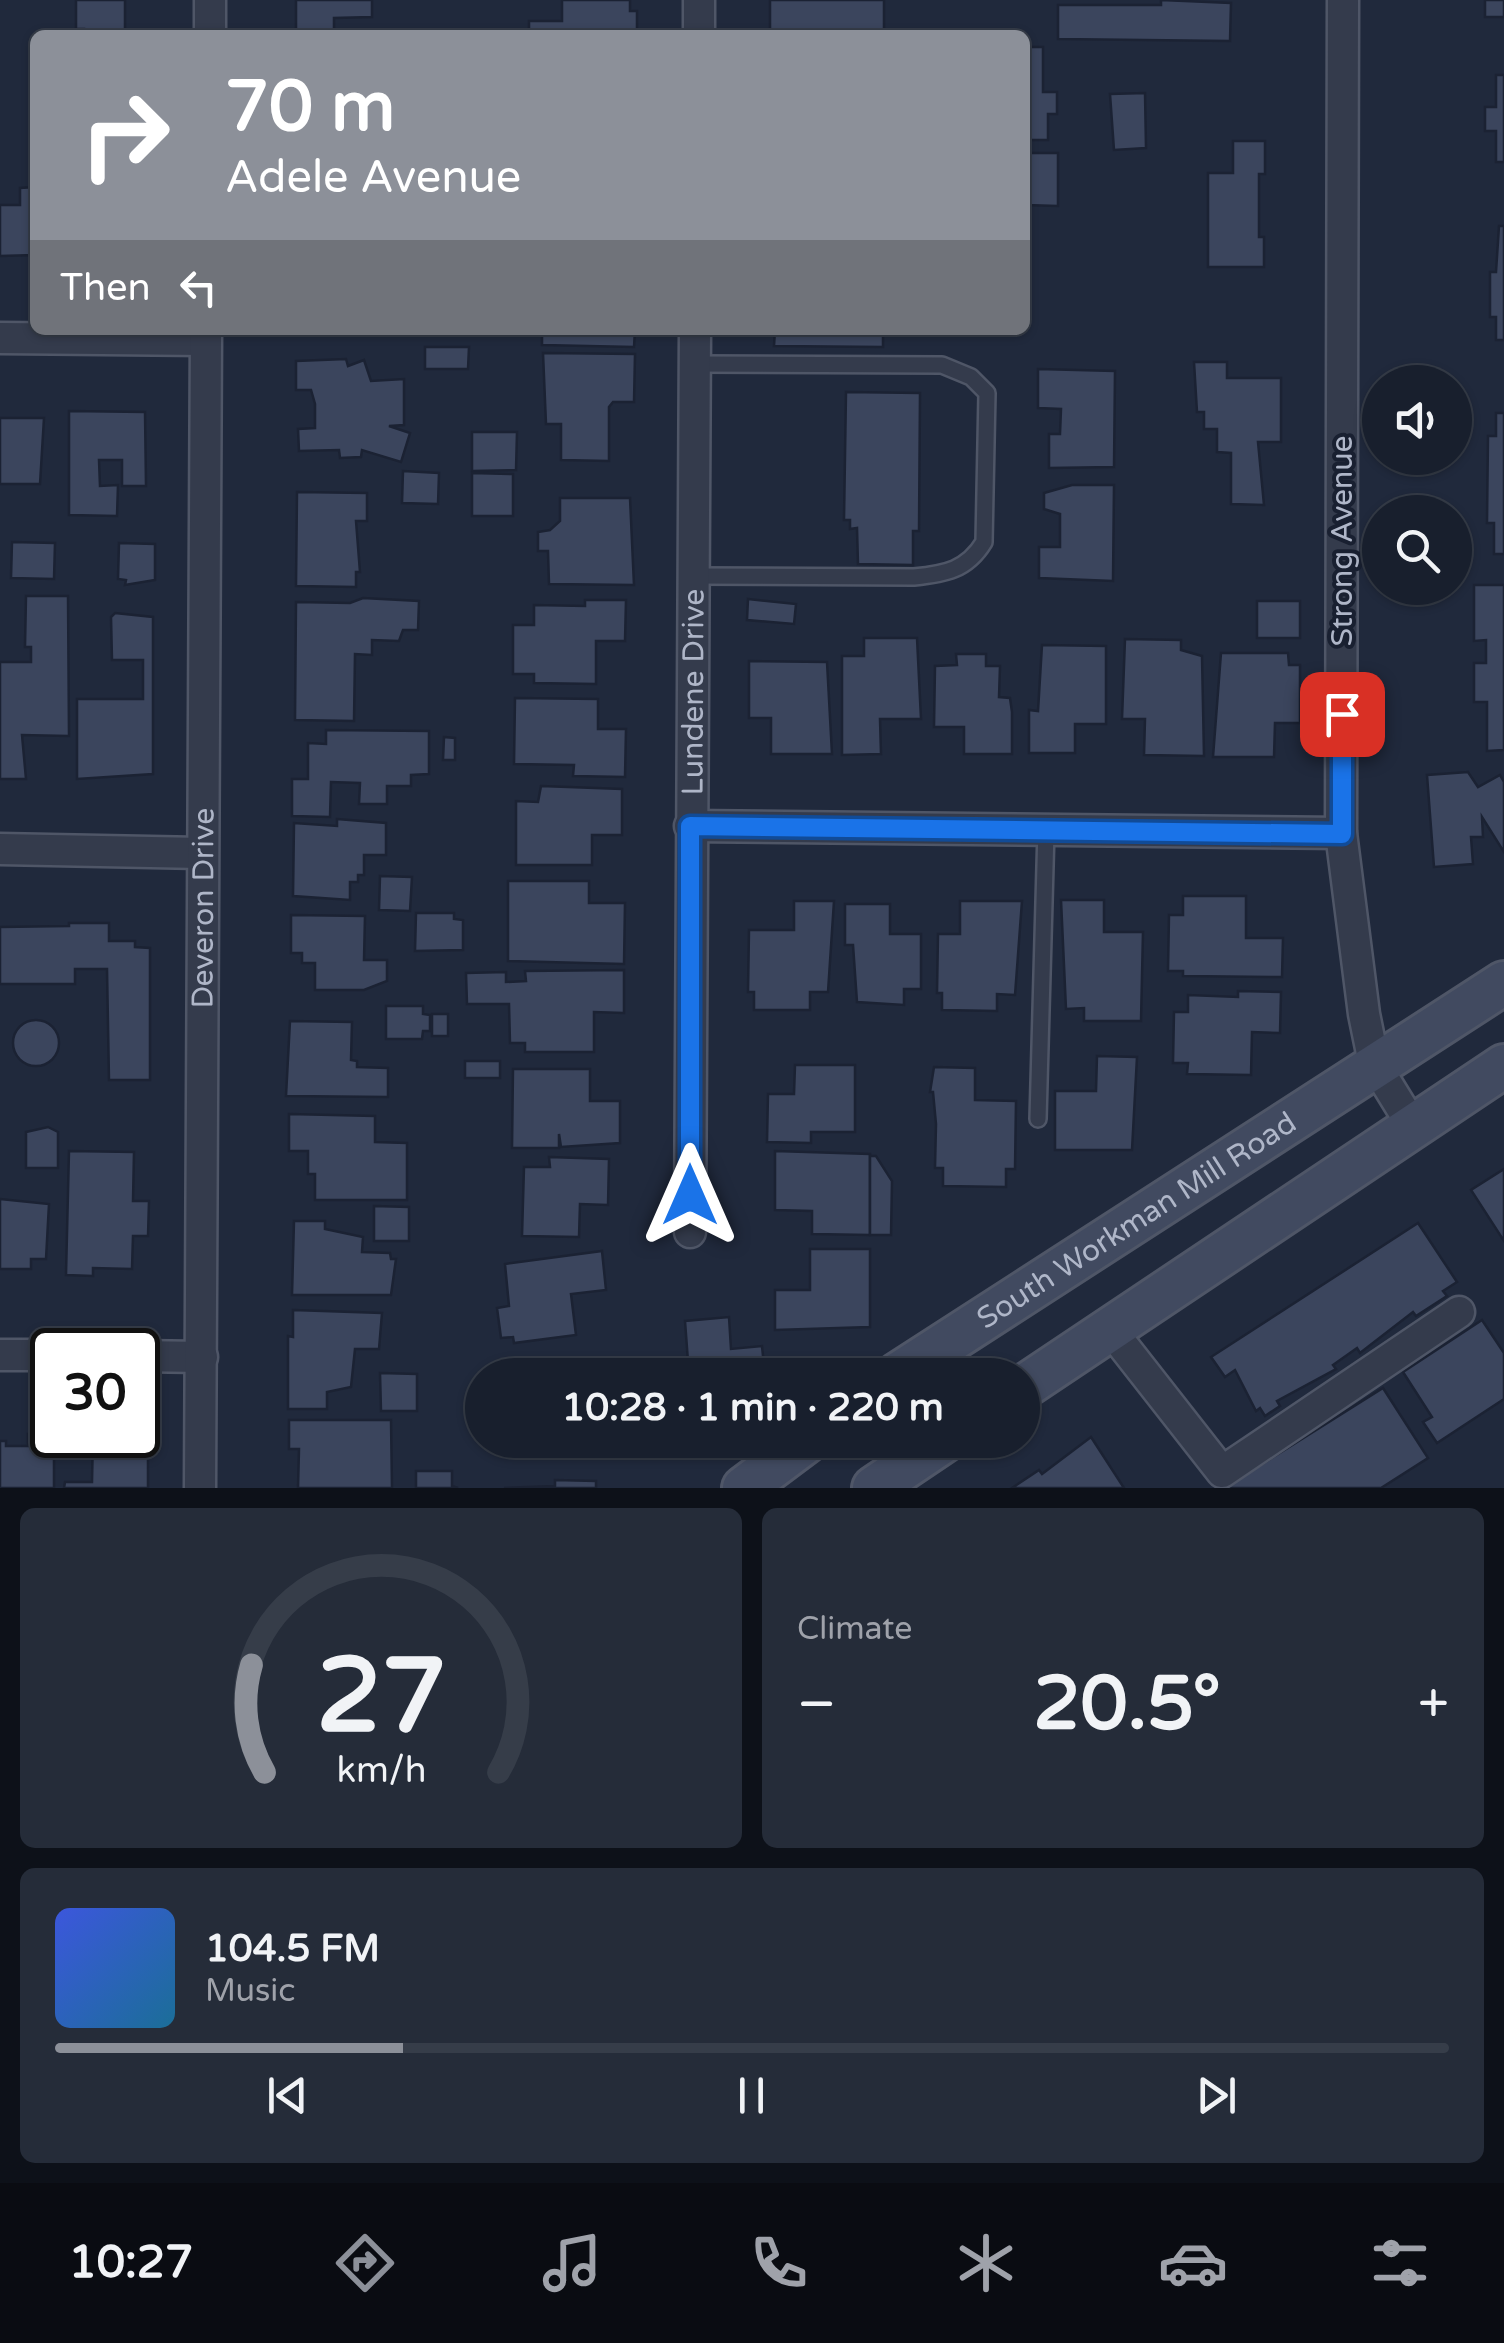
<!DOCTYPE html>
<html lang="en">
<head>
<meta charset="utf-8">
<style>
	:root { --surface:#181f2d; --page:#252c39; --text:#f1f3f6; --muted:#9fa2aa; --line:#363d49; --accent:#8c9099 }
	body { margin:0; font-family:"Varela Round",sans-serif; background:var(--page); color:var(--text); height:100vh; display:flex; flex-direction:column; font-size:38px; white-space:nowrap }
	* { box-sizing:border-box; margin:0 }
	p { font-size:32px; color:var(--muted) }
	.icon { flex:none; width:55px; height:55px; fill:none; stroke:currentColor; stroke-width:2; stroke-linecap:round; stroke-linejoin:round }
	.map { position:relative; height:1488px; overflow:hidden }
	.panel { display:flex; flex-direction:column; gap:20px; padding:20px; background:#0d1119; flex:1 }
	.panel>* { flex:none }
	.banner { position:absolute; left:30px; top:30px; width:1000px; height:305px; border-radius:15px; box-shadow:0 2px 8px #0004,0 0 0 2px var(--line); background:#8c9099; color:#fff; overflow:hidden }
	.controls { position:absolute; left:1362px; top:365px; display:grid; gap:20px }
	.controls a { display:grid; place-items:center; width:110px; height:110px; border-radius:50%; background:var(--surface); box-shadow:0 2px 8px #0004,0 0 0 2px var(--line); font-size:50px }
	.speed { position:absolute; left:30px; top:1328px; display:flex; gap:20px; font-size:50px; font-weight:700; text-align:center }
	.speed>* { display:grid; place-content:center; width:130px; height:130px; border-radius:50%; background:var(--surface); box-shadow:0 2px 8px #0004,0 0 0 2px var(--line); line-height:1 }
	.speed .limit { border:5px solid #111; border-radius:15px; background:#fff; color:#111 }
	.pin { position:absolute; display:grid; place-items:center; width:85px; height:85px; color:#fff; margin:-42px; border-radius:20px; box-shadow:0 5px 15px #0006 }
	.me { position:absolute; width:110px; margin:-55px; rotate:0deg; stroke-linejoin:round; filter:drop-shadow(0 0 8px #0008) }
	.turn { display:flex; align-items:center; gap:35px; height:210px; padding:0 30px; font-size:45px }
	.turn .icon { width:130px; height:130px; stroke-width:2.5 }
	.turn b { display:block; font-size:70px; line-height:85px }
	.then { display:flex; align-items:center; height:95px; padding:0 30px; background:#0003; gap:20px; font-size:38px }
	.big { font-size:75px; font-weight:700; line-height:1.1 }
	.panel .tile { flex:1; display:flex; flex-direction:column; justify-content:center; gap:15px; min-width:0; padding:0 35px; border-radius:15px; background:var(--page) }
	.panel .dial { align-items:center; gap:0 }
	.dial svg { height:260px; overflow:visible; fill:none; stroke:var(--line); stroke-width:7; stroke-linecap:round; text-anchor:middle }
	.dial text { fill:var(--text); stroke:none }
	.song { display:flex; align-items:center; gap:30px }
	.cover { width:120px; height:120px; border-radius:15px; background:linear-gradient(135deg,hsl(230 70% 55%),hsl(200 70% 35%)) }
	.played { height:10px; border-radius:5px; background:linear-gradient(90deg,var(--accent) 25%,var(--line) 25%) }
	.keys { display:flex; justify-content:space-around; direction:ltr }
	.heat { display:flex; justify-content:space-between; align-items:center; font-size:55px; direction:ltr }
	.panel .tiles { flex:1; display:grid; gap:20px; grid-template-columns:1fr 1fr }
	.tile:last-child { grid-column:span 2 }
	.trip { position:absolute; left:465px; top:1358px; width:575px; height:100px; border-radius:50px; background:var(--surface); box-shadow:0 2px 8px #0004,0 0 0 2px var(--line); font-weight:700; line-height:100px; text-align:center }
	.tab-bar { display:flex; height:160px; justify-content:space-around; align-items:center; background:#0a0c12; color:var(--muted) }
	.tab-bar .icon { width:70px; height:70px }
	.tab-bar .selected { color:var(--accent) }
	.tab-bar b { font-size:45px; color:var(--text) }
	.map>svg:first-child { display:block }
</style>
</head>
<body>
<div class="map">
<svg width="1504" height="1488" viewBox="0 0 1504 1488">
	<rect width="100%" height="100%" fill="#20293c"/>
	<g fill="#3b455d" stroke="#1b2233" stroke-width="2.5">
		<path d="M 76,0 L 125,0 L 125,34 L 131,35 L 53,35 L 84,34 L 84,29 L 76,29 Z"/>
		<path d="M 296,0 L 372,0 L 372,17 L 334,18 L 334,35 L 296,35 Z"/>
		<path d="M 562,0 L 630,0 L 630,11 L 637,11 L 637,35 L 529,35 L 529,21 L 562,21 Z"/>
		<path d="M 770,0 L 884,0 L 884,31 L 770,35 Z"/>
		<path d="M 1161,0 L 1231,3 L 1230,41 L 1058,39 L 1058,5 L 1161,5 Z"/>
		<rect x="1485" y="0" width="19" height="17"/>
		<path d="M 1025,47 L 1043,47 L 1043,92 L 1057,92 L 1057,114 L 1048,114 L 1048,140 L 1025,140 Z"/>
		<path d="M 1496,75 L 1504,75 L 1504,162 L 1496,162 L 1496,131 L 1485,131 L 1485,107 L 1496,107 Z"/>
		<path d="M 1145,93 L 1146,148 L 1114,150 L 1110,94 Z"/>
		<path d="M 1233,141 L 1265,141 L 1265,174 L 1259,174 L 1259,237 L 1264,237 L 1264,267 L 1208,267 L 1208,173 L 1233,173 Z"/>
		<path d="M 1025,153 L 1058,153 L 1058,206 L 1025,205 Z"/>
		<path d="M 35,187 L 35,255 L 0,256 L 0,205 L 20,205 L 20,188 Z"/>
		<path d="M 1499,226 L 1504,226 L 1504,340 L 1496,340 L 1496,317 L 1490,317 L 1490,272 L 1496,272 Z"/>
		<path d="M 542,330 L 635,330 L 634,347 L 542,345 Z"/>
		<path d="M 775,330 L 883,330 L 883,347 L 774,346 Z"/>
		<path d="M 425,347 L 469,347 L 468,369 L 425,369 Z"/>
		<path d="M 543,353 L 635,354 L 634,402 L 613,402 L 609,407 L 609,461 L 561,460 L 561,424 L 546,424 Z"/>
		<path d="M 346,359 L 348,366 L 364,360 L 371,381 L 404,379 L 404,425 L 389,426 L 410,433 L 401,462 L 362,450 L 361,457 L 340,458 L 339,450 L 299,451 L 298,429 L 315,428 L 315,404 L 311,390 L 296,390 L 296,361 Z"/>
		<path d="M 1194,362 L 1227,362 L 1227,378 L 1281,378 L 1281,442 L 1258,442 L 1264,505 L 1231,504 L 1231,453 L 1217,452 L 1217,429 L 1204,429 L 1204,412 L 1197,412 Z"/>
		<path d="M 1038,369 L 1115,371 L 1114,467 L 1049,468 L 1049,434 L 1060,434 L 1061,409 L 1038,408 Z"/>
		<path d="M 846,392 L 920,393 L 919,531 L 913,531 L 913,565 L 858,564 L 857,528 L 850,529 L 850,520 L 844,520 Z"/>
		<path d="M 69,411 L 145,412 L 146,486 L 122,486 L 122,460 L 99,460 L 100,486 L 118,485 L 117,516 L 69,515 Z"/>
		<path d="M 1496,413 L 1504,413 L 1504,554 L 1494,554 L 1494,523 L 1487,523 L 1488,436 L 1496,436 Z"/>
		<path d="M 0,418 L 44,418 L 40,484 L 0,484 Z"/>
		<path d="M 472,432 L 517,432 L 516,470 L 472,471 Z"/>
		<path d="M 403,471 L 439,473 L 438,504 L 402,503 Z"/>
		<path d="M 472,473 L 513,474 L 513,516 L 472,516 Z"/>
		<path d="M 1072,485 L 1114,485 L 1113,581 L 1039,578 L 1039,547 L 1060,547 L 1060,514 L 1044,509 L 1044,493 Z"/>
		<path d="M 297,492 L 367,493 L 367,521 L 356,521 L 360,572 L 356,572 L 356,587 L 296,586 Z"/>
		<path d="M 560,498 L 630,498 L 634,585 L 549,584 L 548,551 L 538,551 L 538,532 L 550,530 L 560,521 Z"/>
		<path d="M 12,542 L 55,543 L 54,579 L 11,578 Z"/>
		<path d="M 119,543 L 155,544 L 155,580 L 125,585 L 126,580 L 118,579 Z"/>
		<path d="M 1474,585 L 1504,585 L 1504,750 L 1487,751 L 1487,702 L 1474,702 L 1474,663 L 1486,663 L 1486,640 L 1474,641 Z"/>
		<path d="M 26,596 L 68,596 L 69,736 L 22,735 L 26,779 L 0,779 L 0,662 L 31,662 L 31,647 L 25,647 Z"/>
		<path d="M 363,598 L 419,601 L 418,630 L 403,630 L 399,641 L 372,640 L 372,655 L 355,654 L 354,721 L 295,720 L 296,602 L 350,603 Z"/>
		<path d="M 748,599 L 796,604 L 794,624 L 747,620 Z"/>
		<path d="M 585,600 L 626,600 L 625,641 L 596,641 L 596,684 L 534,683 L 534,674 L 513,674 L 513,625 L 534,625 L 534,605 L 585,606 Z"/>
		<rect x="1257" y="601" width="43" height="37"/>
		<path d="M 115,613 L 153,617 L 153,774 L 77,779 L 77,699 L 143,699 L 143,660 L 112,660 L 111,617 Z"/>
		<path d="M 864,638 L 917,638 L 921,719 L 880,719 L 881,754 L 842,755 L 842,656 L 864,656 Z"/>
		<path d="M 1125,639 L 1181,640 L 1181,650 L 1202,656 L 1204,756 L 1144,755 L 1145,719 L 1122,719 Z"/>
		<path d="M 1042,645 L 1106,646 L 1106,724 L 1075,724 L 1075,753 L 1029,753 L 1029,710 L 1038,711 Z"/>
		<path d="M 1221,653 L 1288,653 L 1289,665 L 1300,665 L 1300,723 L 1275,723 L 1274,757 L 1213,757 Z"/>
		<path d="M 956,654 L 986,654 L 986,666 L 1000,666 L 999,697 L 1010,698 L 1012,712 L 1012,754 L 964,754 L 964,727 L 934,727 L 935,666 L 957,665 Z"/>
		<path d="M 749,661 L 827,662 L 832,754 L 771,754 L 771,718 L 749,718 Z"/>
		<path d="M 515,698 L 598,699 L 598,729 L 626,729 L 625,777 L 573,776 L 574,765 L 514,764 Z"/>
		<path d="M 326,730 L 429,731 L 429,774 L 411,775 L 411,786 L 387,786 L 387,804 L 359,804 L 360,783 L 331,782 L 330,817 L 292,816 L 292,779 L 308,779 L 308,743 L 326,744 Z"/>
		<path d="M 444,737 L 455,738 L 455,760 L 443,760 Z"/>
		<path d="M 1468,772 L 1478,787 L 1500,775 L 1504,782 L 1504,852 L 1482,817 L 1483,837 L 1471,837 L 1473,864 L 1434,867 L 1427,775 Z"/>
		<path d="M 541,786 L 622,789 L 622,835 L 592,835 L 592,865 L 516,865 L 516,801 L 538,802 Z"/>
		<path d="M 337,819 L 386,823 L 386,855 L 364,855 L 364,875 L 358,875 L 358,882 L 350,882 L 350,900 L 293,896 L 294,823 L 337,826 Z"/>
		<path d="M 380,876 L 412,877 L 410,911 L 379,910 Z"/>
		<path d="M 508,881 L 589,881 L 589,903 L 625,903 L 624,964 L 508,961 Z"/>
		<path d="M 1183,896 L 1246,896 L 1246,938 L 1283,938 L 1282,977 L 1183,976 L 1183,971 L 1168,971 L 1169,915 L 1183,915 Z"/>
		<path d="M 1061,900 L 1104,900 L 1104,932 L 1143,932 L 1141,1021 L 1084,1021 L 1084,1008 L 1066,1009 Z"/>
		<path d="M 794,901 L 834,901 L 828,992 L 810,992 L 810,1010 L 754,1010 L 754,992 L 748,992 L 749,930 L 794,930 Z"/>
		<path d="M 960,901 L 1022,901 L 1015,995 L 997,994 L 997,1011 L 942,1010 L 942,993 L 937,993 L 938,934 L 960,934 Z"/>
		<path d="M 845,904 L 890,904 L 890,934 L 921,934 L 921,989 L 904,989 L 904,1005 L 857,1002 L 853,945 L 845,945 Z"/>
		<path d="M 416,913 L 454,913 L 454,919 L 463,920 L 463,950 L 415,951 Z"/>
		<path d="M 291,915 L 365,916 L 364,960 L 387,960 L 387,981 L 364,990 L 315,990 L 315,963 L 302,963 L 302,953 L 291,953 Z"/>
		<path d="M 69,923 L 109,923 L 109,941 L 135,941 L 135,947 L 150,948 L 150,1080 L 109,1080 L 107,969 L 75,969 L 75,984 L 0,984 L 0,927 L 69,926 Z"/>
		<path d="M 624,970 L 624,1013 L 594,1012 L 594,1052 L 525,1052 L 525,1043 L 510,1043 L 509,1004 L 467,1004 L 466,973 L 506,972 L 506,982 L 526,981 L 525,971 Z"/>
		<path d="M 1238,991 L 1281,992 L 1280,1033 L 1252,1032 L 1251,1075 L 1187,1074 L 1188,1063 L 1173,1063 L 1174,1012 L 1188,1012 L 1188,995 L 1238,997 Z"/>
		<path d="M 386,1006 L 423,1006 L 423,1014 L 430,1015 L 430,1031 L 423,1031 L 422,1039 L 386,1039 Z"/>
		<rect x="432" y="1014" width="16" height="22"/>
		<circle cx="36" cy="1043" r="23"/>
		<path d="M 290,1021 L 352,1022 L 351,1060 L 357,1061 L 357,1067 L 388,1068 L 388,1097 L 286,1096 Z"/>
		<path d="M 1097,1056 L 1137,1057 L 1132,1150 L 1055,1150 L 1055,1091 L 1096,1091 Z"/>
		<rect x="465" y="1061" width="35" height="17"/>
		<path d="M 795,1065 L 855,1065 L 855,1132 L 811,1132 L 811,1143 L 767,1142 L 768,1094 L 794,1094 Z"/>
		<path d="M 934,1067 L 975,1068 L 975,1100 L 1016,1101 L 1015,1169 L 1006,1169 L 1006,1187 L 943,1186 L 943,1168 L 935,1168 L 936,1124 L 933,1092 L 930,1092 Z"/>
		<path d="M 513,1069 L 590,1069 L 590,1101 L 620,1101 L 620,1143 L 561,1147 L 559,1134 L 559,1148 L 512,1148 Z"/>
		<path d="M 289,1114 L 375,1116 L 375,1142 L 407,1143 L 407,1200 L 315,1200 L 315,1174 L 308,1174 L 308,1151 L 289,1151 Z"/>
		<path d="M 48,1127 L 58,1132 L 58,1168 L 26,1168 L 26,1132 Z"/>
		<path d="M 69,1151 L 134,1152 L 133,1201 L 149,1201 L 148,1236 L 133,1236 L 132,1269 L 93,1268 L 93,1276 L 66,1275 Z"/>
		<path d="M 775,1151 L 870,1154 L 870,1235 L 812,1234 L 812,1211 L 775,1210 Z"/>
		<path d="M 870,1156 L 876,1156 L 892,1181 L 891,1235 L 870,1235 Z"/>
		<path d="M 549,1157 L 609,1159 L 608,1205 L 580,1204 L 579,1237 L 522,1236 L 524,1167 L 550,1167 Z"/>
		<path d="M 1504,1169 L 1504,1241 L 1471,1190 Z"/>
		<path d="M 0,1199 L 49,1204 L 46,1259 L 31,1259 L 31,1269 L 0,1269 Z"/>
		<path d="M 374,1206 L 409,1207 L 409,1241 L 374,1241 Z"/>
		<path d="M 294,1221 L 325,1221 L 325,1229 L 363,1237 L 362,1252 L 390,1253 L 391,1259 L 396,1259 L 391,1295 L 292,1295 Z"/>
		<path d="M 1418,1223 L 1457,1282 L 1443,1291 L 1447,1296 L 1416,1316 L 1413,1312 L 1360,1353 L 1357,1348 L 1333,1365 L 1336,1369 L 1277,1401 L 1280,1406 L 1265,1416 L 1260,1408 L 1256,1411 L 1235,1370 L 1225,1377 L 1211,1357 Z"/>
		<path d="M 810,1249 L 870,1249 L 870,1327 L 775,1330 L 775,1290 L 810,1290 Z"/>
		<path d="M 602,1251 L 606,1290 L 571,1294 L 576,1335 L 514,1343 L 513,1337 L 501,1338 L 497,1308 L 509,1306 L 505,1264 Z"/>
		<path d="M 293,1310 L 382,1313 L 379,1349 L 355,1349 L 351,1387 L 327,1392 L 327,1409 L 288,1409 L 288,1336 L 293,1337 Z"/>
		<path d="M 729,1317 L 731,1349 L 762,1346 L 765,1375 L 689,1375 L 685,1321 Z"/>
		<path d="M 1482,1320 L 1504,1353 L 1504,1399 L 1437,1443 L 1423,1422 L 1432,1417 L 1403,1372 Z"/>
		<path d="M 380,1373 L 417,1374 L 417,1411 L 381,1411 Z"/>
		<path d="M 1383,1388 L 1428,1458 L 1381,1488 L 1224,1488 Z"/>
		<path d="M 289,1420 L 391,1420 L 392,1488 L 298,1488 L 299,1449 L 289,1449 Z"/>
		<path d="M 141,1429 L 148,1430 L 148,1488 L 64,1488 L 65,1482 L 92,1482 L 93,1435 L 138,1435 Z"/>
		<path d="M 28,1434 L 54,1435 L 54,1488 L 0,1488 L 0,1441 L 6,1441 L 6,1446 L 28,1446 Z"/>
		<path d="M 1091,1437 L 1124,1488 L 1012,1488 L 1039,1470 L 1042,1474 Z"/>
		<path d="M 511,1440 L 602,1440 L 602,1457 L 511,1451 Z"/>
		<path d="M 416,1471 L 452,1471 L 452,1486 L 458,1488 L 416,1488 Z"/>
		<path d="M 555,1480 L 596,1481 L 596,1488 L 504,1488 L 555,1486 Z"/>
	</g>
	<g fill="none" stroke-linecap="round" stroke-linejoin="round">
		<defs>
			<g id="lane">
				<path d="M 693,576 L 914,577 C 945,574 967,570 984,542 L 987,393 L 971,377 L 942,365 L 695,364"/>
				<path d="M 1038,1119 L 1046,830"/>
			</g>
			<g id="street">
				<path d="M 1343,0 L 1341,833 L 1364,1014 L 1374,1063 L 1414,1128"/>
				<path d="M 210,35 L 210,0"/>
				<path d="M 699,35 L 699,0"/>
				<path d="M 0,338 L 205,340"/>
				<path d="M 690,826 L 1341,833"/>
				<path d="M 0,849 L 201,853"/>
				<path id="s1" d="M 690,1232 L 695,330"/>
				<path d="M 1110,1329 L 1222,1472 L 1459,1312"/>
				<path d="M 0,1355 L 52,1355"/>
				<path d="M 138,1356 L 202,1357"/>
				<path id="s2" d="M 200,1488 L 206,330"/>
			</g>
			<g id="secondary">
				<path id="s3" d="M 897,1375 L 1504,983"/>
				<path d="M 1022,1388 L 1504,1066"/>
				<path d="M 744,1488 L 808,1440"/>
				<path d="M 874,1488 L 945,1440"/>
			</g>
		</defs>
		<use href="#lane" stroke="#4f5667" stroke-width="20"/>
		<use href="#street" stroke="#4f5667" stroke-width="35"/>
		<use href="#secondary" stroke="#4f5667" stroke-width="48"/>
		<use href="#lane" stroke="#343b4c" stroke-width="15"/>
		<use href="#street" stroke="#343b4c" stroke-width="30"/>
		<use href="#secondary" stroke="#414a60" stroke-width="42"/>
	</g>
	<g fill="none" stroke-linecap="round" stroke-linejoin="round">
		<defs>
			<path id="route" d="M 690,1195 L 690,826 L 1342,834 L 1342,714"/>
		</defs>
		<use href="#route" stroke="#114b97" stroke-width="25"/>
		<use href="#route" stroke="#1a73e8" stroke-width="18"/>
	</g>
	<g text-anchor="middle" dominant-baseline="central" stroke-width="8" stroke-linejoin="round" paint-order="stroke">
		<g font-size="30" fill="#afb6c8" stroke="#192031">
			<text transform="translate(1342 541) rotate(-90)">Strong Avenue</text>
			<text stroke="none"><textPath href="#s1" startOffset="540">Lundene Drive</textPath></text>
			<text stroke="none"><textPath href="#s2" startOffset="580">Deveron Drive</textPath></text>
			<text stroke="none"><textPath href="#s3" startOffset="285">South Workman Mill Road</textPath></text>
		</g>
	</g>
</svg>
<div class="controls">
<a><svg class="icon" aria-label="sound" viewBox="0 0 24 24"><path d="M4 9h4l5-4v14l-5-4H4zM17 9q2 3 0 6"/></svg></a>
<a><svg class="icon" aria-label="search" viewBox="0 0 24 24"><circle cx="10" cy="10" r="6"/><path d="M15 15l6 6"/></svg></a>
</div>
<div class="speed"><div class="limit">30</div></div>
<div class="pin" style="left:1342px;top:714px;background:#d93025"><svg class="icon" aria-label="arrive" viewBox="0 0 24 24"><path d="M6 21V4h12l-3 4 3 4H6"/></svg></div>
<svg class="me" style="left:690px;top:1195px" viewBox="-20 -20 40 40"><path d="M0-17L14 15 0 8-14 15z" fill="#1a73e8" stroke="#fff" stroke-width="4"/></svg>
<div class="trip">10:28 · 1 min · 220 m</div>
<div class="banner">
<div class="turn"><svg class="icon" aria-label="right" viewBox="0 0 24 24"><path d="M7 20v-9h11M14 6l5 5-5 5"/></svg><div><b>70 m</b>Adele Avenue</div></div>
<div class="then">Then<svg class="icon" aria-label="left" viewBox="0 0 24 24"><path d="M17 20v-9H6M10 6l-5 5 5 5"/></svg></div>
</div>
</div>
<section class="panel">
<div class="tiles">
<div class="tile dial"><svg viewBox="0 0 100 80">
<path d="M14 69A42 42 0 1 1 86 69"/>
<path d="M14 69A42 42 0 0 1 10 36" stroke="#8c9099"/>
<text x="50" y="56" font-size="32" font-weight="700">27</text>
<text x="50" y="72" font-size="11">km/h</text>
</svg></div>
<div class="tile"><p>Climate</p>
<div class="heat"><a>−</a><b class="big">20.5°</b><a>+</a></div>
</div>
<div class="tile">
<div class="song"><i class="cover"></i><div><b>104.5 FM</b><p>Music</p></div></div>
<div class="played"></div>
<div class="keys"><svg class="icon" aria-label="previous" viewBox="0 0 24 24"><path d="M18 5L8 12l10 7zM5 5v14"/></svg><svg class="icon" aria-label="pause" viewBox="0 0 24 24"><path d="M8 5v14M16 5v14"/></svg><svg class="icon" aria-label="next" viewBox="0 0 24 24"><path d="M6 5l10 7-10 7zM19 5v14"/></svg></div>
</div>
</div>
</section>
<nav class="tab-bar">
<b>10:27</b>
<svg class="icon selected" aria-label="directions" viewBox="0 0 24 24"><path d="M12 3l9 9-9 9-9-9zM9 14v-3h6M13 9l2 2-2 2"/></svg>
<svg class="icon" aria-label="music" viewBox="0 0 24 24"><path d="M9 18V5l10-2v13"/><circle cx="6" cy="18" r="3"/><circle cx="16" cy="16" r="3"/></svg>
<svg class="icon" aria-label="phone" viewBox="0 0 24 24"><path d="M5 4h4l2 5-3 2q2 4 5 5l2-3 5 2v4C11 20 4 13 5 4z"/></svg>
<svg class="icon" aria-label="climate" viewBox="0 0 24 24"><path d="M12 3v18M4 7l16 10M4 17L20 7"/></svg>
<svg class="icon" aria-label="car" viewBox="0 0 24 24"><path d="M5 17H2v-5l4-1 3-4h7l3 4 3 1v5h-3M9 17h6M6 11h13"/><circle cx="7" cy="17" r="2"/><circle cx="17" cy="17" r="2"/></svg>
<svg class="icon" aria-label="filters" viewBox="0 0 24 24"><path d="M4 7h16M4 17h16"/><circle cx="9" cy="7" r="2"/><circle cx="15" cy="17" r="2"/></svg>
</nav>
</body>
</html>
